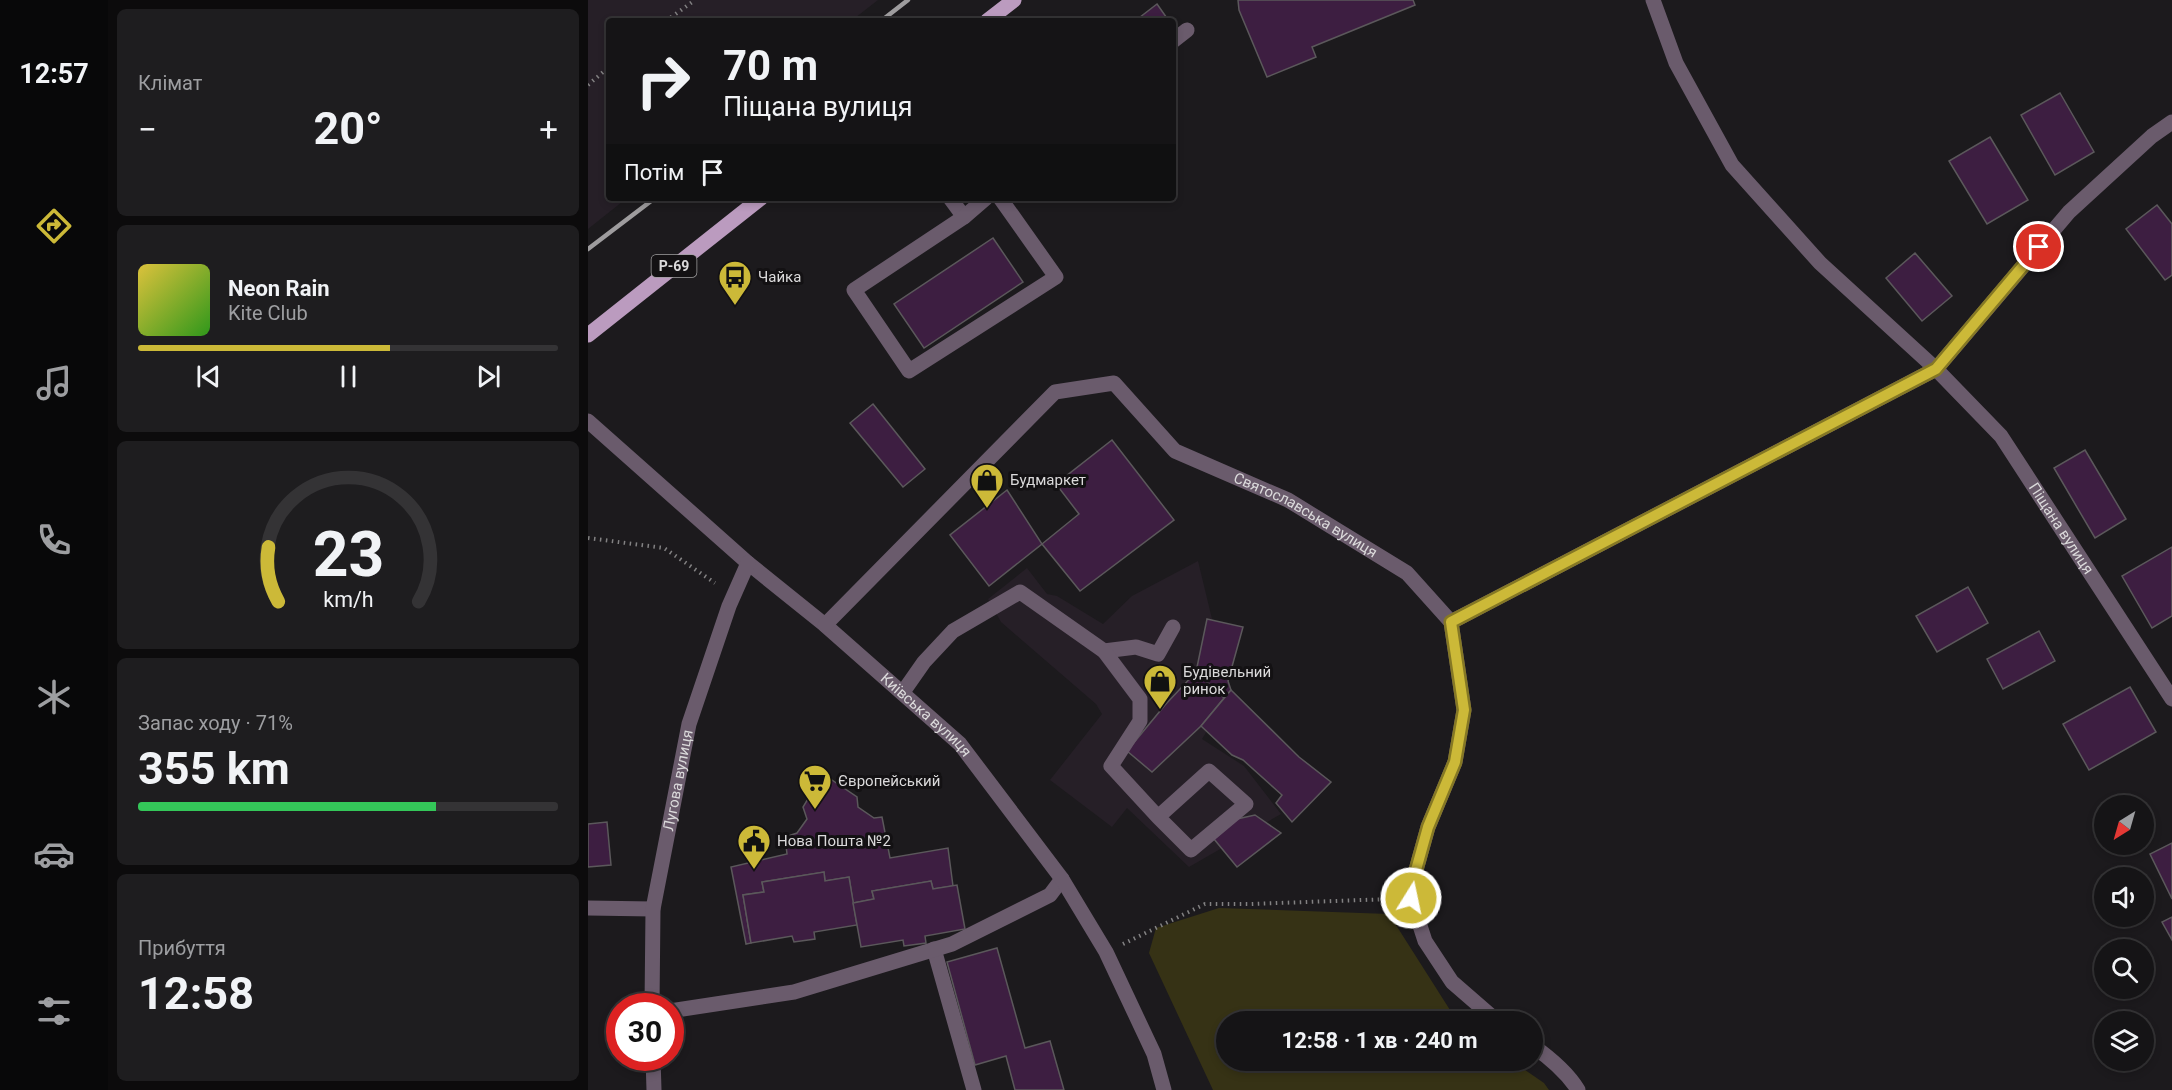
<!DOCTYPE html>
<html lang="uk">
<head>
<meta charset="utf-8">
<style>
	:root { --surface:#151416; --page:#1e1d1f; --text:#f1f3f6; --muted:#9d9ea1; --line:#343335; --accent:#ccb938 }
	body { margin:0; font-family:Roboto,sans-serif; background:var(--page); color:var(--text); height:100vh; display:flex; flex-direction:column; font-size:22px; white-space:nowrap }
	* { box-sizing:border-box; margin:0 }
	p { font-size:20px; color:var(--muted) }
	.icon { flex:none; width:33px; height:33px; fill:none; stroke:currentColor; stroke-width:2; stroke-linecap:round; stroke-linejoin:round }
	.map { position:relative; flex:1; overflow:hidden }
	.details { display:flex; flex-direction:column; gap:9px; padding:9px; background:#0c0b0c; width:480px }
	.details>* { flex:none }
	.hud { position:absolute; left:18px; top:18px; width:570px; height:183px; border-radius:6px; box-shadow:0 3px 9px #0003,0 0 0 2px var(--line); background:#151416; color:var(--text); overflow:hidden }
	.needle { width:39px; rotate:217deg }
	.fabs { position:absolute; left:1506px; top:795px; display:grid; gap:12px }
	.fabs a { display:grid; place-items:center; width:60px; height:60px; border-radius:50%; background:var(--surface); box-shadow:0 3px 9px #0003,0 0 0 2px var(--line); font-size:30px }
	.speed { position:absolute; left:18px; top:993px; display:flex; gap:12px; font-size:30px; font-weight:700; text-align:center }
	.speed>* { display:grid; place-content:center; width:78px; height:78px; border-radius:50%; background:var(--surface); box-shadow:0 3px 9px #0003,0 0 0 2px var(--line); line-height:1 }
	.speed .limit { border:9px solid #d22; background:#fff; color:#111 }
	.pin { position:absolute; display:grid; place-items:center; width:51px; height:51px; color:#fff; margin:-26px; border:3px solid #fff; border-radius:50%; box-shadow:0 2px 6px #0007 }
	.me { position:absolute; width:66px; margin:-33px; rotate:10deg; stroke-linejoin:round; filter:drop-shadow(0 0 4px #0008) }
	.turn { display:flex; align-items:center; gap:21px; height:126px; padding:0 18px; font-size:27px }
	.turn .icon { width:78px; height:78px; stroke-width:2.5 }
	.turn b { display:block; font-size:42px; line-height:51px }
	.then { display:flex; align-items:center; height:57px; padding:0 18px; background:#0003; gap:12px; font-size:22px }
	.big { font-size:45px; font-weight:700; line-height:1.1 }
	.details .card { flex:1; display:flex; flex-direction:column; justify-content:center; gap:9px; min-width:0; padding:0 21px; border-radius:9px; background:var(--page) }
	.details .dial { align-items:center; gap:0 }
	.dial svg { height:156px; overflow:visible; fill:none; stroke:var(--line); stroke-width:7; stroke-linecap:round; text-anchor:middle }
	.dial text { fill:var(--text); stroke:none }
	.song { display:flex; align-items:center; gap:18px }
	.cover { width:72px; height:72px; border-radius:9px; background:linear-gradient(135deg,hsl(50 70% 55%),hsl(110 70% 35%)) }
	.played { height:6px; border-radius:3px; background:linear-gradient(90deg,var(--accent) 60%,var(--line) 60%) }
	.keys { display:flex; justify-content:space-around; direction:ltr }
	.heat { display:flex; justify-content:space-between; align-items:center; font-size:33px; direction:ltr }
	.charge { height:9px; border-radius:4px; background:linear-gradient(90deg,#34c759 71%,var(--line) 0) }
	.trip { position:absolute; left:628px; top:1011px; width:327px; height:60px; border-radius:30px; background:var(--surface); box-shadow:0 3px 9px #0003,0 0 0 2px var(--line); font-weight:700; line-height:60px; text-align:center }
	main { display:flex; flex:1; min-height:0 }
	.dock { display:flex; flex-direction:column; width:108px; justify-content:space-around; align-items:center; background:#080809; color:var(--muted) }
	.dock .icon { width:42px; height:42px }
	.dock .current { color:var(--accent) }
	.dock b { font-size:27px; color:var(--text) }
	.map>svg:first-child { display:block }
</style>
</head>
<body>
<main>
<nav class="dock">
<b>12:57</b>
<svg class="icon current" aria-label="directions" viewBox="0 0 24 24"><path d="M12 3l9 9-9 9-9-9zM9 14v-3h6M13 9l2 2-2 2"/></svg>
<svg class="icon" aria-label="music" viewBox="0 0 24 24"><path d="M9 18V5l10-2v13"/><circle cx="6" cy="18" r="3"/><circle cx="16" cy="16" r="3"/></svg>
<svg class="icon" aria-label="phone" viewBox="0 0 24 24"><path d="M5 4h4l2 5-3 2q2 4 5 5l2-3 5 2v4C11 20 4 13 5 4z"/></svg>
<svg class="icon" aria-label="climate" viewBox="0 0 24 24"><path d="M12 3v18M4 7l16 10M4 17L20 7"/></svg>
<svg class="icon" aria-label="car" viewBox="0 0 24 24"><path d="M5 17H2v-5l4-1 3-4h7l3 4 3 1v5h-3M9 17h6M6 11h13"/><circle cx="7" cy="17" r="2"/><circle cx="17" cy="17" r="2"/></svg>
<svg class="icon" aria-label="filters" viewBox="0 0 24 24"><path d="M4 7h16M4 17h16"/><circle cx="9" cy="7" r="2"/><circle cx="15" cy="17" r="2"/></svg>
</nav>
<section class="details">
<div class="card"><p>Клімат</p>
<div class="heat"><a>−</a><b class="big">20°</b><a>+</a></div>
</div>
<div class="card">
<div class="song"><i class="cover"></i><div><b>Neon Rain</b><p>Kite Club</p></div></div>
<div class="played"></div>
<div class="keys"><svg class="icon" aria-label="previous" viewBox="0 0 24 24"><path d="M18 5L8 12l10 7zM5 5v14"/></svg><svg class="icon" aria-label="pause" viewBox="0 0 24 24"><path d="M8 5v14M16 5v14"/></svg><svg class="icon" aria-label="next" viewBox="0 0 24 24"><path d="M6 5l10 7-10 7zM19 5v14"/></svg></div>
</div>
<div class="card dial"><svg viewBox="0 0 100 80">
<path d="M14 69A42 42 0 1 1 86 69"/>
<path d="M14 69A42 42 0 0 1 9 41" stroke="#ccb938"/>
<text x="50" y="56" font-size="32" font-weight="700">23</text>
<text x="50" y="72" font-size="11">km/h</text>
</svg></div>
<div class="card"><p>Запас ходу · 71%</p><b class="big">355 km</b><div class="charge"></div></div>
<div class="card"><p>Прибуття</p><b class="big">12:58</b></div>
</section>
<div class="map">
<svg width="1584" height="1090" viewBox="0 0 1584 1090">
	<rect width="100%" height="100%" fill="#1c1a1d"/>
	<g fill="#261f27">
		<path d="M 0,0 L 290,0 L 263,21 L 21,21 L 21,198 L 39,198 L 0,229 Z"/>
		<path d="M 610,561 L 625,623 L 606,684 L 634,706 L 614,739 L 656,766 L 693,814 L 601,867 L 539,808 L 524,827 L 462,780 L 514,714 L 508,704 L 413,622 L 400,599 L 439,568 L 459,594 L 469,596 L 515,624 L 544,596 Z"/>
	</g>
	<path fill="#363215" d="M 631,908 L 801,914 L 869,1021 L 639,1022 L 639,1060 L 924,1061 L 956,1083 L 961,1090 L 625,1090 L 561,953 L 568,928 Z"/>
	<g fill="#3d1e41" stroke="#5b585b" stroke-width="1.5">
		<path d="M 650,0 L 825,0 L 827,5 L 724,47 L 728,57 L 679,77 L 651,10 Z"/>
		<path d="M 569,4 L 581,21 L 547,21 Z"/>
		<path d="M 1472,93 L 1506,152 L 1467,175 L 1433,115 Z"/>
		<path d="M 1402,137 L 1440,200 L 1399,224 L 1361,161 Z"/>
		<path d="M 1569,205 L 1584,224 L 1584,275 L 1577,280 L 1538,229 Z"/>
		<path d="M 405,238 L 435,282 L 336,348 L 306,304 Z"/>
		<path d="M 1327,253 L 1364,296 L 1334,321 L 1298,278 Z"/>
		<path d="M 285,404 L 337,469 L 315,487 L 262,423 Z"/>
		<path d="M 524,440 L 586,520 L 492,591 L 454,544 L 491,514 L 468,484 Z"/>
		<path d="M 1497,450 L 1538,519 L 1507,538 L 1466,468 Z"/>
		<path d="M 419,490 L 454,544 L 401,586 L 362,535 Z"/>
		<path d="M 1584,547 L 1584,616 L 1564,628 L 1534,576 Z"/>
		<path d="M 1380,587 L 1400,623 L 1349,652 L 1328,616 Z"/>
		<path d="M 619,619 L 655,627 L 640,681 L 643,690 L 636,698 L 608,672 Z"/>
		<path d="M 1451,631 L 1467,661 L 1415,689 L 1399,659 Z"/>
		<path d="M 608,672 L 636,698 L 613,726 L 564,772 L 539,751 L 577,705 Z"/>
		<path d="M 1542,687 L 1568,732 L 1501,770 L 1475,724 Z"/>
		<path d="M 643,690 L 711,757 L 743,782 L 704,822 L 688,803 L 694,795 L 655,760 L 644,755 L 613,726 Z"/>
		<path d="M 235,774 L 269,797 L 270,807 L 286,818 L 294,817 L 302,858 L 360,848 L 365,886 L 345,889 L 343,881 L 284,891 L 286,899 L 265,903 L 261,877 L 237,881 L 236,872 L 174,882 L 176,892 L 155,895 L 163,943 L 158,944 L 143,867 L 199,854 L 197,837 L 209,833 L 219,819 L 215,807 Z"/>
		<path d="M 667,815 L 693,833 L 649,867 L 626,839 L 649,819 Z"/>
		<path d="M 19,822 L 23,865 L 0,867 L 0,824 Z"/>
		<path d="M 1584,843 L 1584,899 L 1562,854 Z"/>
		<path d="M 236,872 L 237,881 L 261,877 L 269,925 L 226,932 L 227,939 L 206,942 L 204,936 L 163,943 L 155,895 L 176,892 L 174,882 Z"/>
		<path d="M 343,881 L 345,889 L 369,885 L 377,929 L 337,936 L 338,943 L 316,946 L 315,940 L 273,947 L 265,903 L 286,899 L 284,891 Z"/>
		<path d="M 1584,917 L 1584,940 L 1574,922 Z"/>
		<path d="M 409,948 L 437,1048 L 462,1041 L 476,1090 L 427,1090 L 418,1056 L 387,1065 L 359,962 Z"/>
	</g>
	<g fill="none" stroke-linecap="round" stroke-linejoin="round">
		<g stroke="#838283" stroke-width="4" stroke-dasharray="1.5 4.5" stroke-linecap="butt">
			<path d="M 78,21 L 107,0"/>
			<path d="M 0,85 L 21,67"/>
			<path d="M 0,538 L 76,548 L 127,583"/>
			<path d="M 535,944 L 617,904 L 662,904 L 803,899"/>
		</g>
		<g stroke="#6a5b6c" stroke-width="15">
			<path d="M 585,41 L 599,30"/>
			<path d="M 362,198 L 376,217"/>
			<path d="M 398,198 L 376,217 L 266,290 L 321,371 L 468,277 L 412,198"/>
			<path d="M 516,651 L 548,647 L 570,654 L 585,627"/>
			<path d="M 315,692 L 336,662 L 365,631 L 432,592 L 516,651 L 552,699 L 552,721 L 523,766 L 570,817 L 621,771 L 658,804 L 603,850 L 570,817"/>
			<path d="M 0,908 L 65,909"/>
			<path d="M 346,949 L 386,1090"/>
			<path d="M 82,1011 L 206,992 L 364,944 L 462,895 L 474,879"/>
		</g>
		<g stroke="#6a5b6c" stroke-width="15">
			<path id="s1" d="M 1065,0 L 1088,63 L 1144,165 L 1232,263 L 1348,369 L 1413,436 L 1584,699"/>
			<path id="s2" d="M 0,421 L 160,563 L 237,625 L 372,744 L 474,879 L 518,952 L 566,1054 L 576,1090"/>
			<path d="M 863,622 L 1348,369 L 1481,212 L 1564,136 L 1584,122"/>
			<path id="s3" d="M 237,625 L 467,392 L 526,383 L 587,451 L 700,500 L 819,573 L 863,622 L 876,710 L 867,762 L 840,827 L 828,870 L 823,898 L 837,941 L 864,982 L 910,1022"/>
			<path id="s4" d="M 64,1006 L 65,909 L 101,724 L 141,606 L 160,563"/>
			<path d="M 945,1046 C 962,1058 979,1072 990,1090"/>
			<path d="M 65,1058 L 66,1090"/>
		</g>
		<g stroke="#bb9bbf" stroke-width="15">
			<path d="M 399,21 L 426,0"/>
			<path d="M 0,335 L 173,198"/>
		</g>
		<g stroke="#9e9c9e" stroke-width="4.5">
			<path d="M 293,21 L 320,0"/>
			<path d="M 0,249 L 67,198"/>
		</g>
	</g>
	<g fill="none" stroke-linecap="round" stroke-linejoin="round">
		<defs>
			<path id="route" d="M 823,898 L 828,870 L 840,827 L 867,762 L 876,710 L 863,622 L 1348,369 L 1451,247"/>
		</defs>
		<use href="#route" stroke="#857824" stroke-width="15"/>
		<use href="#route" stroke="#ccb938" stroke-width="10"/>
	</g>
	<defs>
		<symbol id="bus-pin" viewBox="-11 -11 22 30"><path d="M0 17L-7.5 6A9.5 9.5 0 1 1 7.5 6Z" fill="#ccb938" stroke="#131113"/><path d="M-5-6H5V4H4V6H2V4H-2V6H-4V4H-5ZM-3.5-4V0h7V-4ZM-3.5 1.2v1.5H-2V1.2ZM2 1.2v1.5H3.5V1.2Z" fill="#111"/></symbol>
		<symbol id="shop-pin" viewBox="-11 -11 22 30"><path d="M0 17L-7.5 6A9.5 9.5 0 1 1 7.5 6Z" fill="#ccb938" stroke="#131113"/><path d="M-5-2.5h2.3a2.7 3.5 0 0 1 5.4 0H5L5.5 6h-11ZM-1.5-2.5h3a1.5 2.3 0 0 0-3 0Z" fill="#111"/></symbol>
		<symbol id="supermarket-pin" viewBox="-11 -11 22 30"><path d="M0 17L-7.5 6A9.5 9.5 0 1 1 7.5 6Z" fill="#ccb938" stroke="#131113"/><path d="M-6-5.5h2.5l.6 2H6L4.5 2H-2.5L-4.4-4H-6ZM-1.5 3.2a1.3 1.3 0 1 0 .1 0ZM3 3.2a1.3 1.3 0 1 0 .1 0Z" fill="#111"/></symbol>
		<symbol id="civic-pin" viewBox="-11 -11 22 30"><path d="M0 17L-7.5 6A9.5 9.5 0 1 1 7.5 6Z" fill="#ccb938" stroke="#131113"/><path d="M-.6-6.5H3V-4.5H.6V-3L4-1V1h2V6H-6V1h2V-1L-.6-3ZM-1.2 2.5V6h2.4V2.5Z" fill="#111"/></symbol>
	</defs>
	<g fill-rule="evenodd">
		<use href="#bus-pin" x="128" y="258" width="38" height="52"/>
		<use href="#shop-pin" x="380" y="461" width="38" height="52"/>
		<use href="#shop-pin" x="553" y="662" width="38" height="52"/>
		<use href="#supermarket-pin" x="208" y="762" width="38" height="52"/>
		<use href="#civic-pin" x="147" y="822" width="38" height="52"/>
	</g>
	<g text-anchor="middle" dominant-baseline="central" stroke-width="6" stroke-linejoin="round" paint-order="stroke">
		<rect fill="#131113" stroke="#9f9e9f" stroke-width="1.5" x="63.5" y="255" width="45" height="22" rx="4.5"/>
		<g font-size="14" font-weight="bold" fill="#dbdadb">
			<text x="86" y="266">Р-69</text>
		</g>
		<g font-size="15" fill="#dbdadb" stroke="#131113" text-anchor="start">
			<text x="170" y="277">Чайка</text>
			<text x="422" y="480">Будмаркет</text>
			<text x="595" y="672">Будівельний<tspan x="595" dy="17">ринок</tspan></text>
			<text x="250" y="781">Європейський</text>
			<text x="189" y="841">Нова Пошта №2</text>
		</g>
		<g font-size="15" fill="#dbdadb" stroke="#131113">
			<text stroke="none"><textPath href="#s3" startOffset="624">Святославська вулиця</textPath></text>
			<text stroke="none"><textPath href="#s1" startOffset="676">Піщана вулиця</textPath></text>
			<text stroke="none"><textPath href="#s2" startOffset="448">Київська вулиця</textPath></text>
			<text stroke="none"><textPath href="#s4" startOffset="228">Лугова вулиця</textPath></text>
		</g>
	</g>
</svg>
<div class="fabs">
<a><svg class="needle" viewBox="-14 -14 28 28"><path d="M0-13l5 13h-10z" fill="#e53935"/><path d="M0 13l5-13h-10z" fill="#9d9ea1"/></svg></a>
<a><svg class="icon" aria-label="sound" viewBox="0 0 24 24"><path d="M4 9h4l5-4v14l-5-4H4zM17 9q2 3 0 6"/></svg></a>
<a><svg class="icon" aria-label="search" viewBox="0 0 24 24"><circle cx="10" cy="10" r="6"/><path d="M15 15l6 6"/></svg></a>
<a><svg class="icon" aria-label="layers" viewBox="0 0 24 24"><path d="M12 4l9 5-9 5-9-5zM3 14l9 5 9-5"/></svg></a>
</div>
<div class="speed"><div class="limit">30</div></div>
<div class="pin" style="left:1451px;top:247px;background:#d93025"><svg class="icon" aria-label="arrive" viewBox="0 0 24 24"><path d="M6 21V4h12l-3 4 3 4H6"/></svg></div>
<svg class="me" style="left:823px;top:898px" viewBox="-20 -20 40 40"><circle r="17" fill="#ccb938" stroke="#fff" stroke-width="3"/><path d="M0-11L8 9 0 5-8 9z" fill="#fff"/></svg>
<div class="trip">12:58 · 1 хв · 240 m</div>
<div class="hud">
<div class="turn"><svg class="icon" aria-label="right" viewBox="0 0 24 24"><path d="M7 20v-9h11M14 6l5 5-5 5"/></svg><div><b>70 m</b>Піщана вулиця</div></div>
<div class="then">Потім<svg class="icon" aria-label="arrive" viewBox="0 0 24 24"><path d="M6 21V4h12l-3 4 3 4H6"/></svg></div>
</div>
</div>
</main>
</body>
</html>
